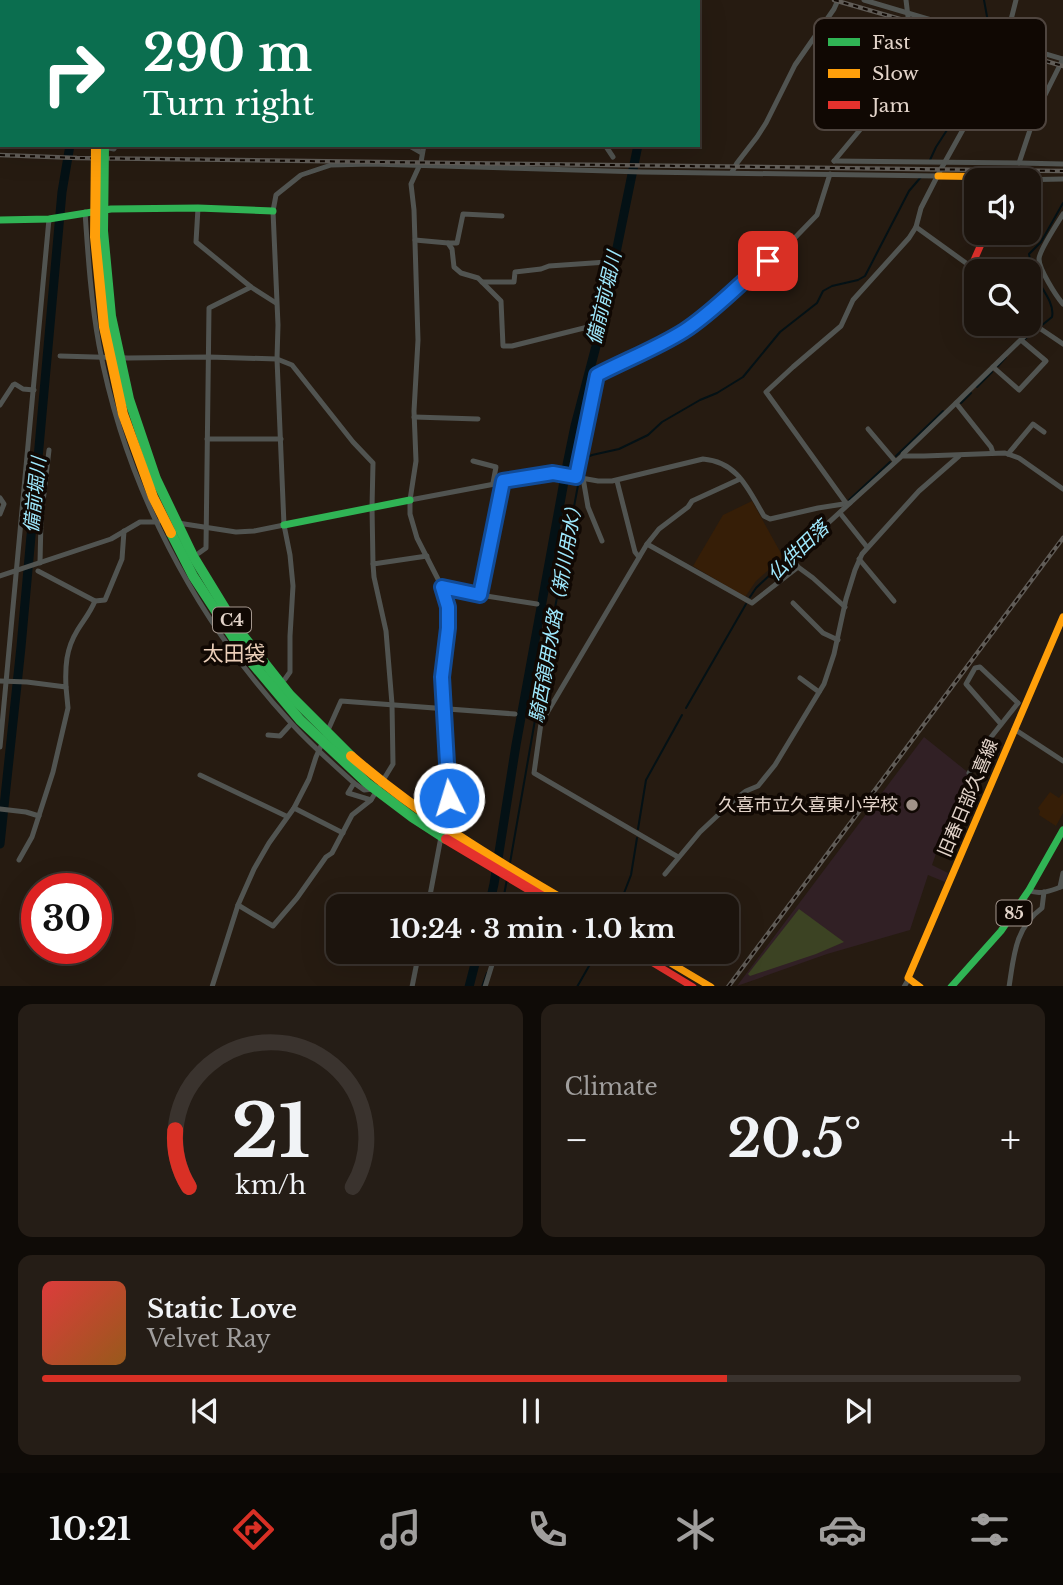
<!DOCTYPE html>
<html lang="en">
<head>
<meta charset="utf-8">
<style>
	:root { --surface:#1c140d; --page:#251d16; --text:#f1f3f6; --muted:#a09e9d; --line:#3a332e; --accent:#d93025 }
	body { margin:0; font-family:"Libre Baskerville","Noto Sans JP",serif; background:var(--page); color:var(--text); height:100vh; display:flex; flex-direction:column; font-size:26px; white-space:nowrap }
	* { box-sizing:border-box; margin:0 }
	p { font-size:23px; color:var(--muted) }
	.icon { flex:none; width:38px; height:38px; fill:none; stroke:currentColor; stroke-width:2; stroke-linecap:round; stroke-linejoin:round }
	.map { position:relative; height:986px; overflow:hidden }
	.details { display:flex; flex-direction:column; gap:18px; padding:18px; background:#0f0b07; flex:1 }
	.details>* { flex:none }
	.top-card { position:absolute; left:0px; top:0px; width:700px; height:147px; box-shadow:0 7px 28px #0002,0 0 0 2px var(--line); background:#0b6e4f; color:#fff; overflow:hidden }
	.buttons { position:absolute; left:964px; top:168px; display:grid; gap:14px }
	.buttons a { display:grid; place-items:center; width:77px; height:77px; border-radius:14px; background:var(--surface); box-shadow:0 7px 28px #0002,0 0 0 2px var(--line); font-size:35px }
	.speed { position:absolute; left:21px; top:873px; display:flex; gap:14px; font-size:35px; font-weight:700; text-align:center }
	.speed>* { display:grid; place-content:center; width:91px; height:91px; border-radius:50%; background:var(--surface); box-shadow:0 7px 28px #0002,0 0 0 2px var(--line); line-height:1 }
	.speed .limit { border:10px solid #d22; background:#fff; color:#111 }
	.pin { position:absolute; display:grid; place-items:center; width:60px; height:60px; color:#fff; margin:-30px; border-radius:14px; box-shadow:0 4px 10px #0006 }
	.me { position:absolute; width:77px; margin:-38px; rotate:355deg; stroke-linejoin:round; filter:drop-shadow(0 0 5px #0008) }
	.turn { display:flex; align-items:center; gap:24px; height:147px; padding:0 28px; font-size:32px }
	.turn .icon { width:91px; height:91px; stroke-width:2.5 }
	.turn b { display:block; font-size:49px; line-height:60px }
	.big { font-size:52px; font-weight:700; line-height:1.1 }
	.details .widget { flex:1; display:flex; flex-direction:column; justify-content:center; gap:10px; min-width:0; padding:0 24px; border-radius:14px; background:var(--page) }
	.details .dial { align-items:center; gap:0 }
	.dial svg { height:182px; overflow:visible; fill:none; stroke:var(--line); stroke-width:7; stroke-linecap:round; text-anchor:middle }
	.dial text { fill:var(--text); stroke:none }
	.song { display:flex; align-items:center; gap:21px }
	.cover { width:84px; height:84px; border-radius:10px; background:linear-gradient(135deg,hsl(0 70% 55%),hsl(30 70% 35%)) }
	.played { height:7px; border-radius:4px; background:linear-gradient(90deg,var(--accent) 70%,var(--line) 70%) }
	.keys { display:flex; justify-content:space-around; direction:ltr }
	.heat { display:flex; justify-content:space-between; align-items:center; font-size:38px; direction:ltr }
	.details .tiles { flex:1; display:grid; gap:18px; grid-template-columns:1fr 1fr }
	.widget:last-child { grid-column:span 2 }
	.trip { position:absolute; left:326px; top:894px; width:413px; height:70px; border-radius:14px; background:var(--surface); box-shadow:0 7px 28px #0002,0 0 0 2px var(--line); font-weight:700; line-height:70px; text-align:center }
	.tabs { display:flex; height:112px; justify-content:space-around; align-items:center; background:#0b0805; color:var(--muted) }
	.tabs .icon { width:49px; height:49px }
	.tabs .selected { color:var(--accent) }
	.tabs b { font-size:32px; color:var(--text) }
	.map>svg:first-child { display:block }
</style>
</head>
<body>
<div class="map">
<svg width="1063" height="987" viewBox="0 0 1063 987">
	<rect width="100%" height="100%" fill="#261b11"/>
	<g fill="#361e07">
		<path d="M 752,501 L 783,557 L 756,581 L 745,597 L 693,566 L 723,515 Z"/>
		<path d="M 1050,792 L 1059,798 L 1063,793 L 1063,813 L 1056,826 L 1039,815 L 1040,811 L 1038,808 Z"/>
	</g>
	<path fill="#312025" d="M 924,737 L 970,774 L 943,834 L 932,865 L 948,873 L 947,877 L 945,882 L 928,875 L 910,930 L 827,954 L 737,986 Z"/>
	<path fill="#3c4323" d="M 799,909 L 844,942 L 816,954 L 750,976 L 748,974 Z"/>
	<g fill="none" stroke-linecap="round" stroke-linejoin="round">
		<g stroke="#041115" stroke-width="2">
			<path d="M 3,2 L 3,0"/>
			<path d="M 442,2 L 443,0"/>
			<path d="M 0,24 L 2,11"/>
			<path d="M 930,160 L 936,147 L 984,73 L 990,58 L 990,33 L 984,0"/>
			<path d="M 1041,326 L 1052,317 C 1055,303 1041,288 1035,276 C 1032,269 1030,262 1029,254 L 1041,242 L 1063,203"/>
			<path d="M 1025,339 L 1035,331"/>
			<path d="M 998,366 L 1006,357"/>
			<path d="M 977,387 L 992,372"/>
			<path d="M 961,403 L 971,393"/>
			<path d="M 896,456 L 943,411"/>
			<path d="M 580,474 L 583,459 L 592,455 L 619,449 L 648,435 L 662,422 L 700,400 L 717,393 L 743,377 L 780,332 L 817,303 L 823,291 L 832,286 L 858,280 L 865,276 L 909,191 L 921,177"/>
			<path d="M 849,500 L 890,462"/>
			<path d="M 750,597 L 756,588 L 790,556"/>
			<path d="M 686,708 L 746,604"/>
			<path d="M 638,829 L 646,780 L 682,715"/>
			<path d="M 510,863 L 549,640 L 579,480"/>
			<path d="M 502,906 L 507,879"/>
			<path d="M 619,906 L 631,875 L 637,838"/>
			<path d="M 489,965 L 492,952"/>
			<path d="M 482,987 L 487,973"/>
			<path d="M 577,987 L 597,952"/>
		</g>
		<g stroke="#041115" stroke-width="9">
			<path d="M 99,2 L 100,0"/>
			<path d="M 669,2 L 669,0"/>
			<path d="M 0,844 L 21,647 L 62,192 L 70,145"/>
			<path d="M 489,906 L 494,884 L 516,745 L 567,465 L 575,426 L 600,331 L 638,145"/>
			<path d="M 469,987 L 478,952"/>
		</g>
		<g stroke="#515451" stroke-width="5">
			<path d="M 79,0 L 87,2"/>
			<path d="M 201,0 L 201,2"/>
			<path d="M 501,0 L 503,1"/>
			<path d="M 864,0 L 1063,59"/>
			<path d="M 345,2 L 345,0"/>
			<path d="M 448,2 L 449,0"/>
			<path d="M 573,2 L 574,0"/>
			<path d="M 408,145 L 422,153"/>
			<path d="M 424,145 L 421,162 L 411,184 L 414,210 L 418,340 L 414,411 L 416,461 L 410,500 L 410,514 L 417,538 L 442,587 L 448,606 L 448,628 L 442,677 L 449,798 L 443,828"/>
			<path d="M 605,145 L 613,157"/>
			<path d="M 104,147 L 114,149 L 116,145"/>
			<path d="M 834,161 L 1019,163 L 1035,115 L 1063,59"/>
			<path d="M 834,161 L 894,89 L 902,67 L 910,33 L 906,0"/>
			<path d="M 1019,163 L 1063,164"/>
			<path d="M 732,172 L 737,163 L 757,137 L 766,123 L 795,65 L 834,9 L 838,0"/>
			<path d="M 1013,180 L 1063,179"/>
			<path d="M 198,208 L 196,242 L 251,287 L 276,303"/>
			<path d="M 85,212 C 88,256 91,301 99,345 C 125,485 195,619 292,724 C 311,745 333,764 354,783"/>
			<path d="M 1063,214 C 1058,222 1039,251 1039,259 C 1039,269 1056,296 1063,304"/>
			<path d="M 916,227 L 977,271"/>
			<path d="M 415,240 L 448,243 L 452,249 L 454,267 L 461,273 L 478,278 L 501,301 L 503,346 L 512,346 L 592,326"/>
			<path d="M 448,243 L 457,243 L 463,214 L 502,216"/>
			<path d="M 482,282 L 514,282 L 515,272 L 541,269 L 549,266 L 607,262"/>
			<path d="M 1029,321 L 1063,344"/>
			<path d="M 60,356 L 128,358 L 209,357 L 277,359 L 292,365 L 353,442 L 373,463 L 372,507 L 373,564 L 427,556"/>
			<path d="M 993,367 L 1019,390 L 1046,361 L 1021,340"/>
			<path d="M 0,405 L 13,385 L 15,384 L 23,389 L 34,390"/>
			<path d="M 414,417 L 478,419"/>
			<path d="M 868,429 L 895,461"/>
			<path d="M 207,439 L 281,439"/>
			<path d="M 993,453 L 991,447 L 956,403 L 1035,326"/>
			<path d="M 903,454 L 956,403"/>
			<path d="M 1008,454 L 1033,424 L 1044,432"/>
			<path d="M 473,461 L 496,467 L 493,483"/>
			<path d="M 576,477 L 597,375 L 666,341 L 686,329 L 709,313 L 753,273 L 783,250 L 817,215 L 830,174"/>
			<path d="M 583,478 L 588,507 L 602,541"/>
			<path d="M 740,479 L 692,501 L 688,507 L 659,529 L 647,544 L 752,603 L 798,567"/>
			<path d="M 617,481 L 635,552 L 639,557"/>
			<path d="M 0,498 L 4,504 L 0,514"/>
			<path d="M 410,500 L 553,473 L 598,481 L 612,481 L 703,459 C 738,462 748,489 764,516 L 770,519 L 818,508 L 850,503 L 902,456 L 924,456 L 1005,453 L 1019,458 L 1063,489"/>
			<path d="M 846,503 L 766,392 L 793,367 L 841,326 L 853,300 L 909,238 L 916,227 L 921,208 L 941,169 L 1000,63 L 1016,0"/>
			<path d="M 840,513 L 867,547"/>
			<path d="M 178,523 L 236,532 L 254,531 L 284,525"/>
			<path d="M 647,544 L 541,723 L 534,773 L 678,857"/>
			<path d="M 199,553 L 206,548 L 209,308 L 251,287"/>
			<path d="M 859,559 L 894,601"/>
			<path d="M 40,563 L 41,519 L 49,450"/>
			<path d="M 38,571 L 95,601 L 105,600 L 122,559 L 124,531"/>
			<path d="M 0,576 L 111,539 L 140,522 L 158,522"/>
			<path d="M 442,587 L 480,595 L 537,604"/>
			<path d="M 480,595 L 503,481"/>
			<path d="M 793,603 L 823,633 L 838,640"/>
			<path d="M 845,607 L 813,578 L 798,567 L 791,557 L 850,503"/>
			<path d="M 800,678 L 819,692"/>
			<path d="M 285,679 L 290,672 L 290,636 L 293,586 L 290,555 L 284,525 L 277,359 L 278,325 L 273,211 L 276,195 L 301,175 L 331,165 L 372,164 L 642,172 L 938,176"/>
			<path d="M 0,681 L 27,682 L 66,687 C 65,667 66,649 77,631 C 83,621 90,613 95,601"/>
			<path d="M 1001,724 L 966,684 L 975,668 L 980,667 L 1018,703"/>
			<path d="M 1014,729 L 1063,761"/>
			<path d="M 268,735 L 280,736 L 291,724"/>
			<path d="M 0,747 L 49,219"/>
			<path d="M 969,773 L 984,746 L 1018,703"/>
			<path d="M 200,775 L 286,816"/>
			<path d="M 371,800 L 348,793 L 354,783 L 364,790 L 374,789"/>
			<path d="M 294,808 L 343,833"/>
			<path d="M 0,809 L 26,812 L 39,816"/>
			<path d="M 19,860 L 32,837 L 53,772 L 68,708 L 66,687"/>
			<path d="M 665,874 L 700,832 L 732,802 L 746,791 L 758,786 L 775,765 L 824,684 L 834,654 L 846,599 L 855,570 L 862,554 L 919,491 L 959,456"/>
			<path d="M 1060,887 L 1063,873"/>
			<path d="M 1029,890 C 1039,896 1053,890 1063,886"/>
			<path d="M 238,905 L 273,926 L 297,898 L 326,857 L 332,853 L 352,815 L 371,800 L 393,764 L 392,704 L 386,631 L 374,577 L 373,564"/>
			<path d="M 428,906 L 441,837"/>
			<path d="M 505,906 L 506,905"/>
			<path d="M 212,987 L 238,905 L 254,869 L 269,843 L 294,808 L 309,779 L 316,757 L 341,701 L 515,714"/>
			<path d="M 412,987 L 419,952"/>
			<path d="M 485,987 L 496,952"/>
			<path d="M 904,987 L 908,980"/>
			<path d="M 1009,987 C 1014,955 1015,928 1042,908 L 1044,892"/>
		</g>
		<g stroke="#30b455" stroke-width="7">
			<path d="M 139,0 L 139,2"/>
			<path d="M 121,2 L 122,0"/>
			<path d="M 129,2 L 130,0"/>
			<path d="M 0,220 L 49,219 L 111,209 L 198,208 L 273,211"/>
			<path d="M 284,525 L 410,500"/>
			<path d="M 951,987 L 1001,931 L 1029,890 L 1063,830"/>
		</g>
		<g stroke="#ff9f0a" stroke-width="7">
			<path d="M 938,176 L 1006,177 L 1011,180"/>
			<path d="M 652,952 L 711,987"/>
			<path d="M 920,987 L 908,978 L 1063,617"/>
		</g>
		<g stroke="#e5322d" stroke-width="7">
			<path d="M 296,0 L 296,2"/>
			<path d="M 971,267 L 986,233"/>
			<path d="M 635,952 L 693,987"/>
		</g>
		<defs>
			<g id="rail">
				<path d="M 834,0 L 1063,66"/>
				<path d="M 0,155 L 77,158 L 1063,171"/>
				<path d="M 728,987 L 1063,538"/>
			</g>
		</defs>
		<use href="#rail" stroke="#605c57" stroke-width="4.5"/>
		<use href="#rail" stroke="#100803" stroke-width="2" stroke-dasharray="5" stroke-linecap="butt"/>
		<g stroke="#30b455" stroke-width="10">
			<path d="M 104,145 L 103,231 L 111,316 L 129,399 L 156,479 L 193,556 L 237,628 L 290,695 L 351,756"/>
			<path d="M 171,533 L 193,576 L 242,651 L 300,720 L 367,783 L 412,817 L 446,839"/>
		</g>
		<g stroke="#ff9f0a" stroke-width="10">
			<path d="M 96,145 L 95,237 L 104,327 L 123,414 L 153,497 L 171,533"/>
			<path d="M 351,756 C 419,815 495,861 573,906"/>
		</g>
		<path stroke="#e5322d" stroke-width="10" d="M 446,839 L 558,906"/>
	</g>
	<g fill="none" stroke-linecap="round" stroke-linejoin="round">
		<defs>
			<path id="route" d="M 449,798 L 442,677 L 448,628 L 448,607 L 442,587 L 480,595 L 503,481 L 553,473 L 576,477 L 597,375 C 626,360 657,348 684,331 C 715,311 739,283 768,261"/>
		</defs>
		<use href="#route" stroke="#114b97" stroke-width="18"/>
		<use href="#route" stroke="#1a73e8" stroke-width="12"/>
	</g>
	<circle fill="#a19389" stroke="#100803" stroke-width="2.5" cx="912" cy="805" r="7"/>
	<g text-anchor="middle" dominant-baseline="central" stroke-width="7" stroke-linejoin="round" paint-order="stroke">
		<g fill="#100803" stroke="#a4978e" stroke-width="2">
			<rect x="213" y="607.5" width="38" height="25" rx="5"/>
			<rect x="996.5" y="900.5" width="35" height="25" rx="5"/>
		</g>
		<g font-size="16" font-weight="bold" fill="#e3d4ca">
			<text x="232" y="620">C4</text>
			<text x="1014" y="913">85</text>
		</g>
		<g font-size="18" fill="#e3d4ca" stroke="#100803">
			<text transform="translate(968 798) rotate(-67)">旧春日部久喜線</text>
		</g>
		<g font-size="18" fill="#e3d4ca" stroke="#100803" text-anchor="end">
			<text x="898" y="805">久喜市立久喜東小学校</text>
		</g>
		<g font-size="19" font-style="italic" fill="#9fe9fe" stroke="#100803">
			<text transform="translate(604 298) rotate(-77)">備前前堀川</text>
			<text transform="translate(35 495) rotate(-84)">備前堀川</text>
			<text transform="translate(798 551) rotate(-44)">仏供田落</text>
			<text transform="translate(556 610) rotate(-80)">騎西領用水路（新川用水）</text>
		</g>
		<g font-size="21" fill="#eaceb8" stroke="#100803">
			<text x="234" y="654">太田袋</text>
		</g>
	</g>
	<rect x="814" y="18" width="232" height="112" rx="10" fill="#100803" stroke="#4f453f" stroke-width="2"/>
	<rect x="828" y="38" width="32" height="8" fill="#30b455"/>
	<rect x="828" y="69" width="32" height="9" fill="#ff9f0a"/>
	<rect x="828" y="101" width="32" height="8" fill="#e5322d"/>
	<g font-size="19" fill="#e3d4ca">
		<text x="872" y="49">Fast</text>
		<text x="872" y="80">Slow</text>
		<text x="872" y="112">Jam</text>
	</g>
</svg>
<div class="buttons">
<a><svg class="icon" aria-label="sound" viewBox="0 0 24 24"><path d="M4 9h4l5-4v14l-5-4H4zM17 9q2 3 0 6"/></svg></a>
<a><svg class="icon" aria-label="search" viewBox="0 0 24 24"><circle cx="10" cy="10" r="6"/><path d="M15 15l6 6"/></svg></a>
</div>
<div class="speed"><div class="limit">30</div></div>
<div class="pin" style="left:768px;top:261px;background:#d93025"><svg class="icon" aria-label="arrive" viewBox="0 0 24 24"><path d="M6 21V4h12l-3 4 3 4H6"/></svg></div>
<svg class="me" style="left:449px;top:798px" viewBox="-20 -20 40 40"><circle r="17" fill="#1a73e8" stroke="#fff" stroke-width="3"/><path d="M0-11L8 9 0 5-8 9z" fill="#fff"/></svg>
<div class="trip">10:24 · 3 min · 1.0 km</div>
<div class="top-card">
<div class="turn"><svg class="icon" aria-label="right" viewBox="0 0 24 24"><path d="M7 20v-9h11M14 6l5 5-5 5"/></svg><div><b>290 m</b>Turn right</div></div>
</div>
</div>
<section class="details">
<div class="tiles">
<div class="widget dial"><svg viewBox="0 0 100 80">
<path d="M14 69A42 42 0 1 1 86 69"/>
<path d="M14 69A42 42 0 0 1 8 44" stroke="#d93025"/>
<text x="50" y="56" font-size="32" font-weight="700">21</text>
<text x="50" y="72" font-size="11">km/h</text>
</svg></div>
<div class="widget"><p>Climate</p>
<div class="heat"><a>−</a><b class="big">20.5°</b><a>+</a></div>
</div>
<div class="widget">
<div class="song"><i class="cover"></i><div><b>Static Love</b><p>Velvet Ray</p></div></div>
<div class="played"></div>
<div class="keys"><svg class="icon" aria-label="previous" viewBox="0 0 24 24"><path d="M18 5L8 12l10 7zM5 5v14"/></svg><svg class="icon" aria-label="pause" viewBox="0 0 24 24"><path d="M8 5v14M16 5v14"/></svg><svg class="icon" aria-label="next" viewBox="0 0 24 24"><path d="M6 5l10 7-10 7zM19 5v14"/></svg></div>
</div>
</div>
</section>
<nav class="tabs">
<b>10:21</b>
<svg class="icon selected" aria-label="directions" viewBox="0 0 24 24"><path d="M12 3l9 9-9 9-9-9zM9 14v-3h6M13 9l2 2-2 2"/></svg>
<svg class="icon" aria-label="music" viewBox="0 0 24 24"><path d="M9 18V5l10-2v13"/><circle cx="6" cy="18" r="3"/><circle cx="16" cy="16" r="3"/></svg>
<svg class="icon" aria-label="phone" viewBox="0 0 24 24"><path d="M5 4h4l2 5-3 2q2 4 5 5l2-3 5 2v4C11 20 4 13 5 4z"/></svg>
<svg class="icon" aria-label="climate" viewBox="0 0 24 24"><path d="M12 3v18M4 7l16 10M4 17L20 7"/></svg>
<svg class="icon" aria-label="car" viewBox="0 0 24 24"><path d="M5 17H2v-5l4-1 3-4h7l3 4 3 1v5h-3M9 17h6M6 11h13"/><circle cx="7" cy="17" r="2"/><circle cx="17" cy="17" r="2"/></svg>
<svg class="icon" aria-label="filters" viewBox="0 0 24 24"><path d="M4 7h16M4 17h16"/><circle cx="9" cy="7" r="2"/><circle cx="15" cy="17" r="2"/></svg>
</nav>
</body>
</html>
